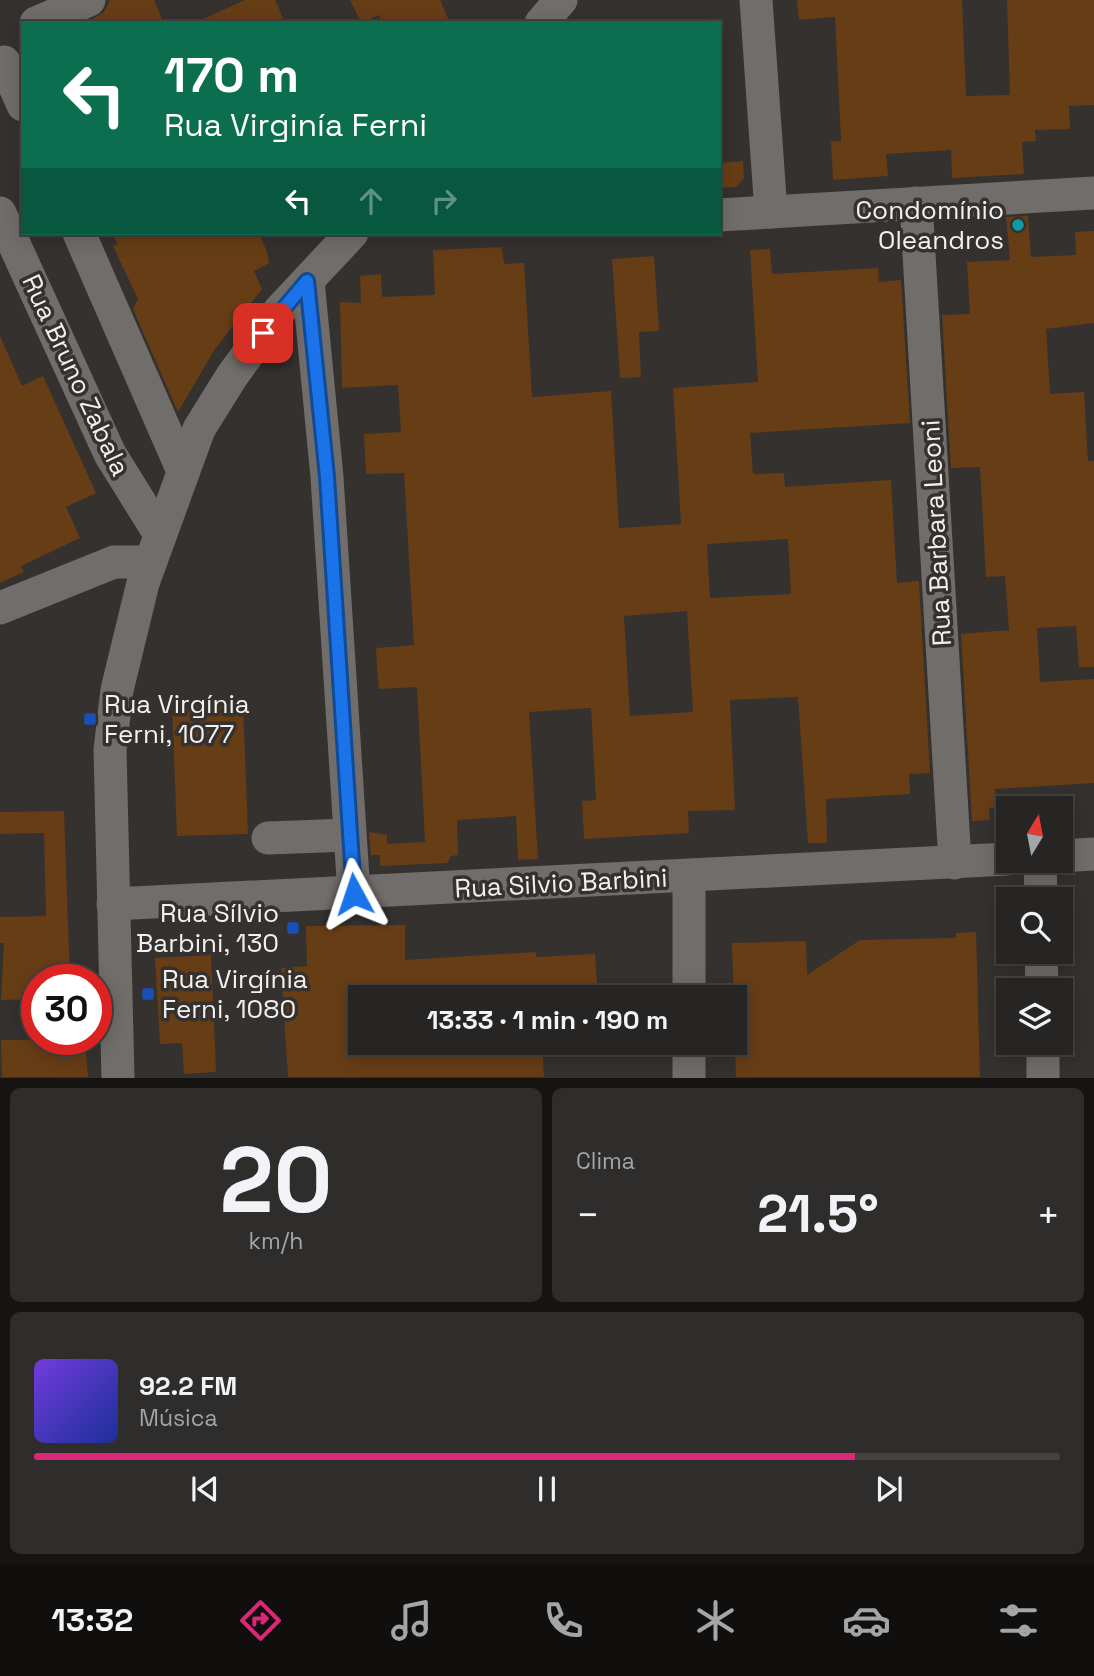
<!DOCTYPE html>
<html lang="pt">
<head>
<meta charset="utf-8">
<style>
	:root { --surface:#272523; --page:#2f2d2b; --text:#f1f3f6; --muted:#a4a5a6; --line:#434241; --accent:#db2777 }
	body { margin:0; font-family:"Space Grotesk",sans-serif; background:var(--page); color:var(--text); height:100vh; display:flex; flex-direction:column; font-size:26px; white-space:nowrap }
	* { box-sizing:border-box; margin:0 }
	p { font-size:23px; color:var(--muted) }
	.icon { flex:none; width:38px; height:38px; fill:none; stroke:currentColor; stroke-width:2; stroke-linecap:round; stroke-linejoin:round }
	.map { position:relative; height:1078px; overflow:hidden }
	.side { display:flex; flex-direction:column; gap:10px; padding:10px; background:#151413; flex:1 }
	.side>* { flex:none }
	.hud { position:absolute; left:21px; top:21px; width:700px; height:214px; border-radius:0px; box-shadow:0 4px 18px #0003,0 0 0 2px var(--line); background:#0b6e4f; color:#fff; overflow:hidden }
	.needle { width:46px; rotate:10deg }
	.tools { position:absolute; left:996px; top:796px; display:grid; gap:14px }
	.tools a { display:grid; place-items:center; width:77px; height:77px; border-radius:0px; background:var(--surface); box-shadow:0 4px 18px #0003,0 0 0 2px var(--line); font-size:35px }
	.speed { position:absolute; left:21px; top:964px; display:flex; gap:14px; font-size:35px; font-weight:700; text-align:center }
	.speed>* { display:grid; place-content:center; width:91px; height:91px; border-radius:50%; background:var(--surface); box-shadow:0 4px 18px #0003,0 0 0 2px var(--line); line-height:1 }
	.speed .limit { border:10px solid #d22; background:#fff; color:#111 }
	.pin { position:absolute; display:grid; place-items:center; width:60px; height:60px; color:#fff; margin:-30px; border-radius:14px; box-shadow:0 4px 10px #0006 }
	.me { position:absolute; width:77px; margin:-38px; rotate:355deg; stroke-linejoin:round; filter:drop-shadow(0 0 5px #0008) }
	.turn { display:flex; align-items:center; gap:24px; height:147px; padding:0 28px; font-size:32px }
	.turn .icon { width:91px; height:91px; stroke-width:2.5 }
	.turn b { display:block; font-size:49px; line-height:60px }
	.lanes { display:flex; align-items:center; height:66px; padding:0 28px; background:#0003; justify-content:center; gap:35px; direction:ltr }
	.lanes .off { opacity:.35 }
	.big { font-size:52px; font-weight:700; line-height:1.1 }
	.side .tile { flex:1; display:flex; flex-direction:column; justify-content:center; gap:10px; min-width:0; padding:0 24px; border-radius:10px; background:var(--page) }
	.side .dial { align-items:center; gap:0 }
	.dial b { font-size:91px; line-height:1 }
	.song { display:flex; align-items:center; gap:21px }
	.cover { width:84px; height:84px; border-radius:10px; background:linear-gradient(135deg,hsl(260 70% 55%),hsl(230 70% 35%)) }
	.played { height:7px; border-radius:4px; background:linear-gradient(90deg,var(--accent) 80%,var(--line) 80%) }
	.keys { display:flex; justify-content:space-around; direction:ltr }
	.heat { display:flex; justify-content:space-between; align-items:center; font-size:38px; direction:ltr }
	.side .tiles { flex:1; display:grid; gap:10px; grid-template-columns:1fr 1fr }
	.tile:last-child { grid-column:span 2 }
	.trip { position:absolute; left:348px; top:985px; width:399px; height:70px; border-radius:0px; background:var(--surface); box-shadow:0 4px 18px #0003,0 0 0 2px var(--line); font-weight:700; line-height:70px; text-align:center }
	.dock { display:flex; height:112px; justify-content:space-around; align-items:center; background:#100f0e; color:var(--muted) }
	.dock .icon { width:49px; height:49px }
	.dock .active { color:var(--accent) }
	.dock b { font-size:32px; color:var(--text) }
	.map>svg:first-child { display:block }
</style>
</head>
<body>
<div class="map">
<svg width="1094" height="1078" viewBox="0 0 1094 1078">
	<rect width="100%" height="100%" fill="#34312f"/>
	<g fill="#673d16" fill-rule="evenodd">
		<path d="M 154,0 L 164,23 L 85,23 L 104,12 L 110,0 Z"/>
		<path d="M 245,0 L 275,0 L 285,23 L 194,23 Z"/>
		<path d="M 350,0 L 440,0 L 450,23 L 382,23 L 379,15 L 361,23 Z"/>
		<path d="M 797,0 L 962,0 L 966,96 L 1010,95 L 1007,0 L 1094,0 L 1094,105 L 1069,106 L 1070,129 L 1035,130 L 1036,141 L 1022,142 L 1024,174 L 952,178 L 951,150 L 886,154 L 888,176 L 833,180 L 831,142 L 841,141 L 835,17 L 799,20 Z"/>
		<path d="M 743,161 L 744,178 L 736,187 L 719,188 L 719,163 Z"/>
		<path d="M 1028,216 L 1031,257 L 1076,255 L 1075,232 L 1094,231 L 1094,323 L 1046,329 L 1050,394 L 1084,392 L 1088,461 L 1094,461 L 1094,667 L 1079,667 L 1076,626 L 1037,628 L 1040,682 L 1094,679 L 1094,783 L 995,789 L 996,808 L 989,808 L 990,820 L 972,821 L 961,634 L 1009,630 L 1005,576 L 986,577 L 980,467 L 951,468 L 942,315 L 970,314 L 967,262 L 1010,260 L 1006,217 Z"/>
		<path d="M 112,233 L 259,233 L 267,252 L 269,263 L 254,271 L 262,289 L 215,349 L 178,412 L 133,309 L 138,299 L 113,246 L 118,244 Z"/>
		<path d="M 502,247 L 504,264 L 524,263 L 532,397 L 611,391 L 619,528 L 681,524 L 673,388 L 758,382 L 750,250 L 770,249 L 772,274 L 878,268 L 879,282 L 901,280 L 910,423 L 750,433 L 753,474 L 784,473 L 785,487 L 891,480 L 897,583 L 919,581 L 930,773 L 909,774 L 910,794 L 826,799 L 827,843 L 808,843 L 798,697 L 730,700 L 735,810 L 688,811 L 689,833 L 584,839 L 582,801 L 596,800 L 591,708 L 529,712 L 538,859 L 518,860 L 516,816 L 457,820 L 458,855 L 451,856 L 447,863 L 380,866 L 380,855 L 371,855 L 369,832 L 387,835 L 387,844 L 425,842 L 417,687 L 379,689 L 377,669 L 376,648 L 414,645 L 404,473 L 366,474 L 364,434 L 401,432 L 398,385 L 342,388 L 340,302 L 361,303 L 360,276 L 381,274 L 382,297 L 435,295 L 433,250 ZM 788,539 L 791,594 L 710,598 L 707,544 ZM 687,611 L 693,712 L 630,716 L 624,616 Z"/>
		<path d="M 654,256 L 659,331 L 639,332 L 641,377 L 620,378 L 612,259 Z"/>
		<path d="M 0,336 L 22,386 L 43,376 L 96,493 L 66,507 L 80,538 L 21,566 L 24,572 L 0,583 Z"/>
		<path d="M 243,703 L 248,834 L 177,836 L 172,706 Z"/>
		<path d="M 64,811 L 70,980 L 37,980 L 37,999 L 1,1000 L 4,943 L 0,943 L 0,917 L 46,916 L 44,833 L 0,834 L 0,812 Z"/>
		<path d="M 405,925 L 405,960 L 536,952 L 536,957 L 595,954 L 598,998 L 360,998 L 360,1043 L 542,1043 L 544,1077 L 288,1077 L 281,968 L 307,966 L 306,926 Z"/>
		<path d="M 976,932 L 980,1077 L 736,1077 L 732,943 L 806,941 L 807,975 L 860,940 L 956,938 L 956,933 Z"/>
		<path d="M 211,955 L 216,1072 L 184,1074 L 182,1043 L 160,1044 L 155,958 Z"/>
		<path d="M 1,1040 L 85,1040 L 88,1077 L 2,1077 Z"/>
	</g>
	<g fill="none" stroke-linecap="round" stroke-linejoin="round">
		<g stroke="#706d6a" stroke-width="33">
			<path d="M 756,0 L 771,212"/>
			<path d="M 36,23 L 89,0"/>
			<path d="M 541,23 L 561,0"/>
			<path d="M 0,64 L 4,62 L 23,105"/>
			<path d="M 916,203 L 955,863"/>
			<path d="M 0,213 L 110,454 L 159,533"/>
			<path d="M 719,215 L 1094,193"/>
			<path d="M 79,233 L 182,469"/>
			<path d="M 308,281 L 327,477 L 354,894"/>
			<path d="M 0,608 L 114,562 L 149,562"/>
			<path d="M 268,838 L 349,835"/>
			<path d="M 1060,856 L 1094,854"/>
			<path d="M 1040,861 L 1041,900"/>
			<path d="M 689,877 L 689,998"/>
			<path d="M 113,904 L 1008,859"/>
			<path d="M 1041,952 L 1042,990"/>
			<path d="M 689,1043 L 689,1078"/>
			<path d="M 1043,1043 L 1043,1078"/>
			<path d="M 118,1078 L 110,750 L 117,690 L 143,583 L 199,429 L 232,376 L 279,311 L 352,233"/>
		</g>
	</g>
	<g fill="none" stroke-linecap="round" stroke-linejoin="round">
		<defs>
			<path id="route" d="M 263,333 L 307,281 L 327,477 L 354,894"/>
		</defs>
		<use href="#route" stroke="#114b97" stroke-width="18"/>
		<use href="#route" stroke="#1a73e8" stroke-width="12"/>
	</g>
	<circle fill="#0f9aa8" stroke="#34312f" stroke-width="2.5" cx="1018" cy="225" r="7"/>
	<g fill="#1a4fb4" stroke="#34312f" stroke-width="2.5">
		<rect x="83" y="712" width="14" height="14" rx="3.5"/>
		<rect x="286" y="921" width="14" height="14" rx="3.5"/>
		<rect x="141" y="987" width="14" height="14" rx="3.5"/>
	</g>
	<g text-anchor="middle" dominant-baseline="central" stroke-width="7" stroke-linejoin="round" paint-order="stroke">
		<g font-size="26" fill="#f3f1ef" stroke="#34312f" text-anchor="end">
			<text x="1004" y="210">Condomínio<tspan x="1004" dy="30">Oleandros</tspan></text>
			<text x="104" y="704" text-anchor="start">Rua Virgínia<tspan x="104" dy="30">Ferni, 1077</tspan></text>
			<text x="279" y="913">Rua Sílvio<tspan x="279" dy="30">Barbini, 130</tspan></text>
			<text x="162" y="979" text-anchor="start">Rua Virgínia<tspan x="162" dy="30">Ferni, 1080</tspan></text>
		</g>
		<g font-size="26" fill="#f3f1ef" stroke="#34312f">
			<text transform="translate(76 375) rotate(65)">Rua Bruno Zabala</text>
			<text transform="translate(936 533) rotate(-93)">Rua Barbara Leoni</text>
			<text transform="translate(561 883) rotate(-3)">Rua Silvio Barbini</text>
		</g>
	</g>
</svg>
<div class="tools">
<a><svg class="needle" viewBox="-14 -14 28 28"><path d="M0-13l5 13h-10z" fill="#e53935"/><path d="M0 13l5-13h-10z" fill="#a4a5a6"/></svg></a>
<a><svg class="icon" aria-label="search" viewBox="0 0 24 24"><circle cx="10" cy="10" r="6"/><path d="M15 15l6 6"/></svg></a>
<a><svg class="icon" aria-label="layers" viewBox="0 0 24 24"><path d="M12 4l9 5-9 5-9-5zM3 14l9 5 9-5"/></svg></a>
</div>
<div class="speed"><div class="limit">30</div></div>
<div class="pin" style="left:263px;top:333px;background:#d93025"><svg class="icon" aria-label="arrive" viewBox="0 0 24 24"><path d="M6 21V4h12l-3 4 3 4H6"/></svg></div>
<svg class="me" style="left:354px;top:894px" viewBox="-20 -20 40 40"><path d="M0-17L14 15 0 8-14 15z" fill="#1a73e8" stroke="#fff" stroke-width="4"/></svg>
<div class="trip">13:33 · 1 min · 190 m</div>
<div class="hud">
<div class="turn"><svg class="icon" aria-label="left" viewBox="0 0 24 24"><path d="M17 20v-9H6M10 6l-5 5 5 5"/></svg><div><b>170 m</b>Rua Virginía Ferni</div></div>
<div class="lanes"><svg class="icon" aria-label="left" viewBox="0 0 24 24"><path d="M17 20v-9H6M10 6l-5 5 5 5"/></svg><svg class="icon off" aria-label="ahead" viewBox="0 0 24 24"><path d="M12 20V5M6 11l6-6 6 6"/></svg><svg class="icon off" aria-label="right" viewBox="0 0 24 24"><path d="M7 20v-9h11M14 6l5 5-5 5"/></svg></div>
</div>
</div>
<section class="side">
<div class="tiles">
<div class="tile dial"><b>20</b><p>km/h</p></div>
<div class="tile"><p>Clima</p>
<div class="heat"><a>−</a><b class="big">21.5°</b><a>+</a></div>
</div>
<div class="tile">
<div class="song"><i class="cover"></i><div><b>92.2 FM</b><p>Música</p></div></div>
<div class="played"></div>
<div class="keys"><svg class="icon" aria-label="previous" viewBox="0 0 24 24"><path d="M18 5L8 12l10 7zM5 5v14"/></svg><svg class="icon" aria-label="pause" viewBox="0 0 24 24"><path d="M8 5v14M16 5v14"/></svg><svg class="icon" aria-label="next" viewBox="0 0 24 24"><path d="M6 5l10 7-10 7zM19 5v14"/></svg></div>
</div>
</div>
</section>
<nav class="dock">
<b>13:32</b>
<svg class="icon active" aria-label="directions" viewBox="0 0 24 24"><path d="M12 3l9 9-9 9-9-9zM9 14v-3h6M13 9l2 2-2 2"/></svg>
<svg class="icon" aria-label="music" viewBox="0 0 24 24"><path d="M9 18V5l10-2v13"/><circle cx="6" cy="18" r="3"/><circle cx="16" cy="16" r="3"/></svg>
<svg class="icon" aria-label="phone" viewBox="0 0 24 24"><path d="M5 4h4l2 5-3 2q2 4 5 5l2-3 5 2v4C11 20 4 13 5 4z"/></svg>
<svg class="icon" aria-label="climate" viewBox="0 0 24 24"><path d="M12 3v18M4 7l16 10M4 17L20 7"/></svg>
<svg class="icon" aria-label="car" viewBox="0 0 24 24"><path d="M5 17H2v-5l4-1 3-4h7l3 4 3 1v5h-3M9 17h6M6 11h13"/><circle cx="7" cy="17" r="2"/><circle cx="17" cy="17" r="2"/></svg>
<svg class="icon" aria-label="filters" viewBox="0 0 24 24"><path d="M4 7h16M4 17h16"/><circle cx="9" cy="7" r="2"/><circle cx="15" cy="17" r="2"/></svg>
</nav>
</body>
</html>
